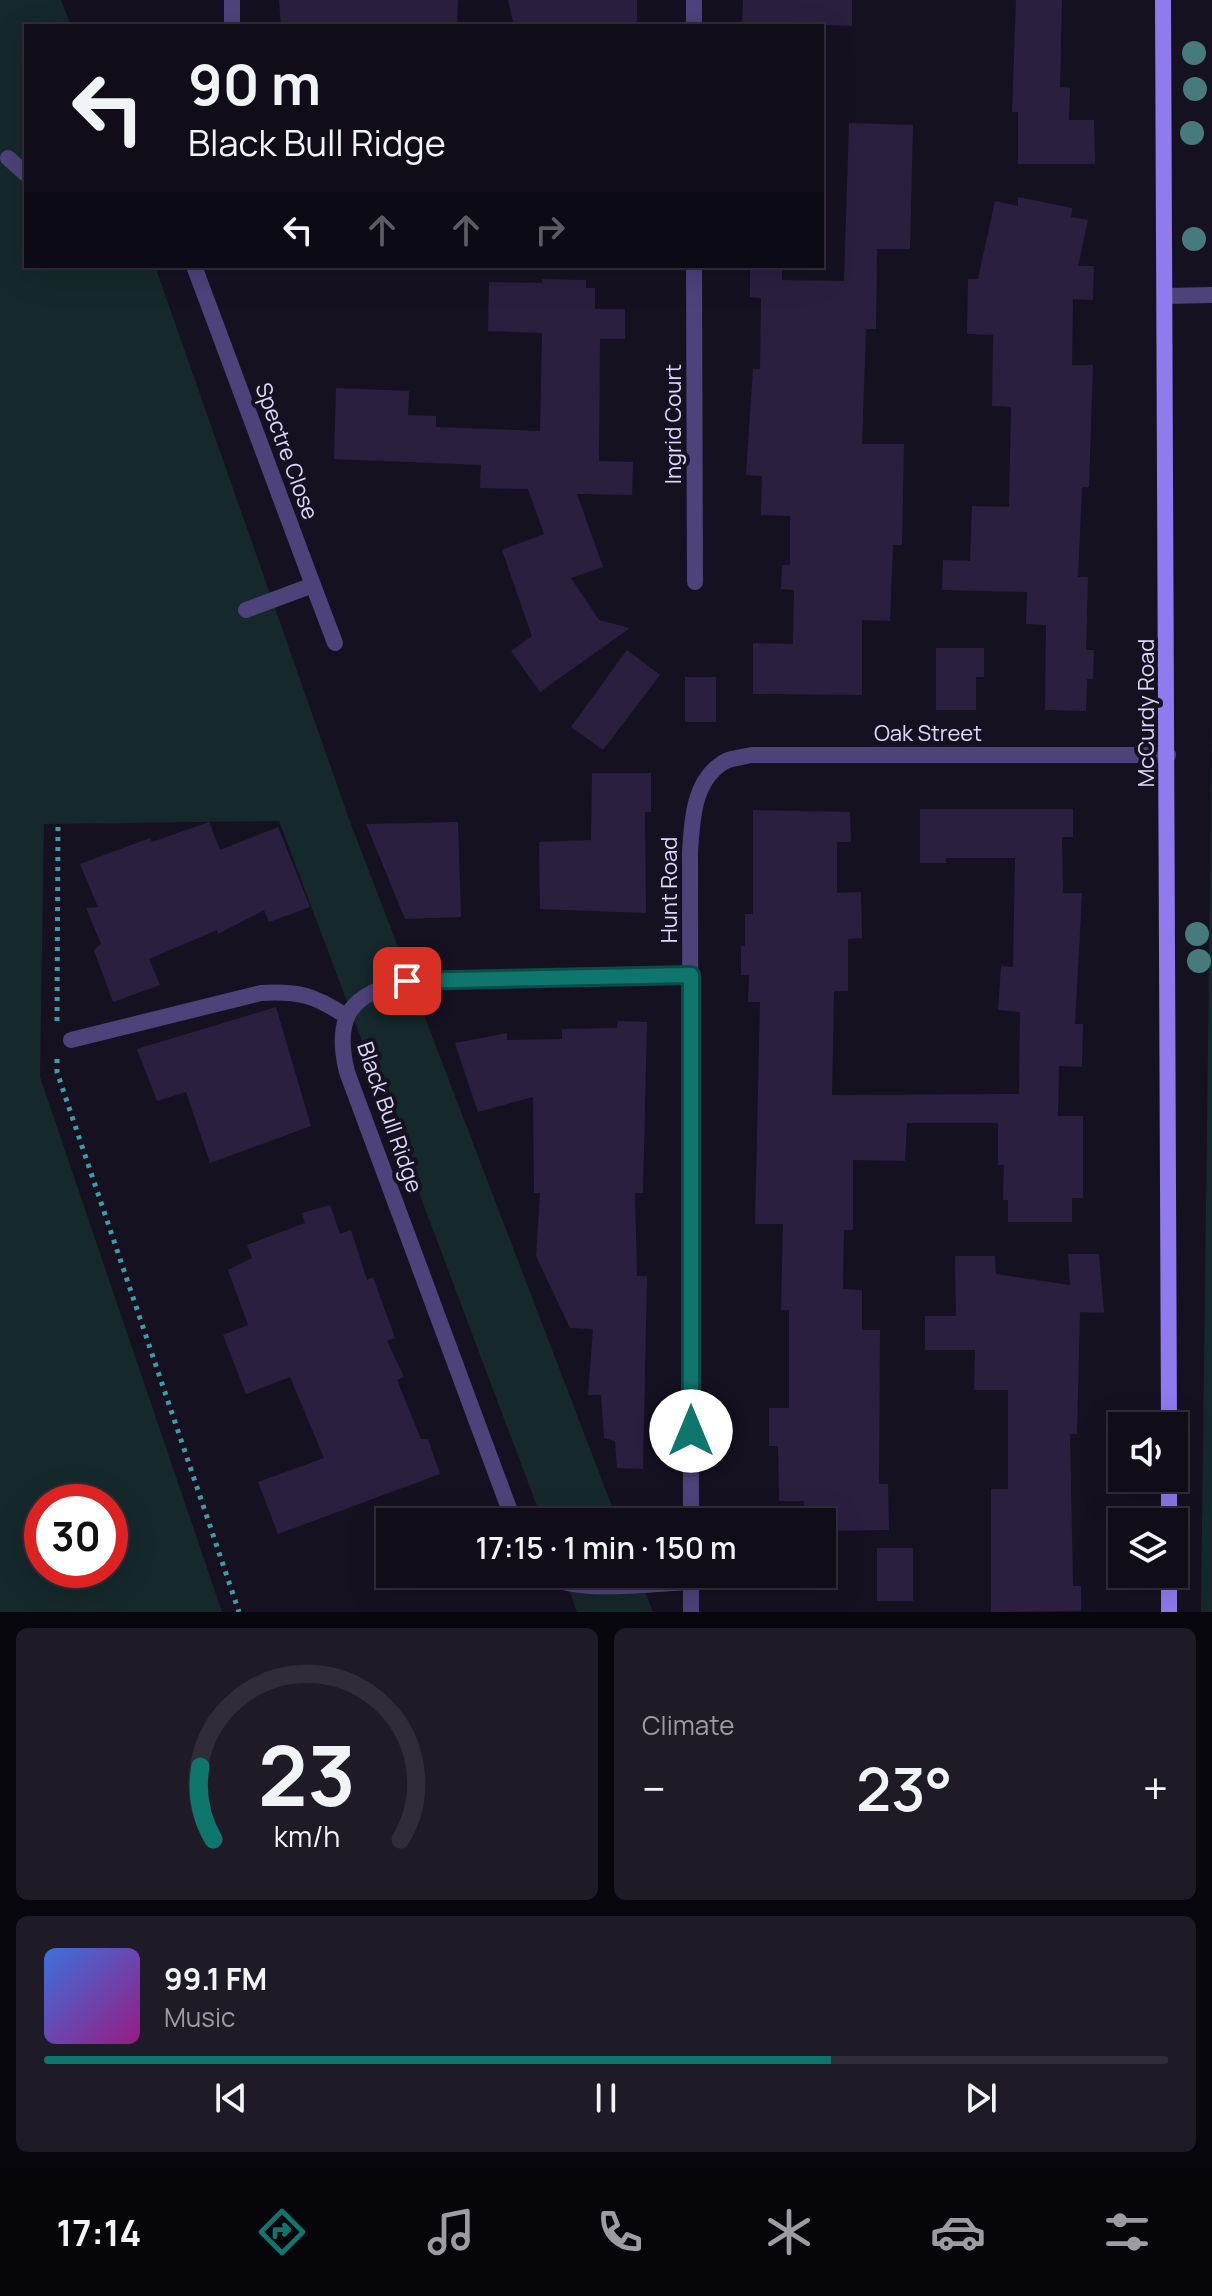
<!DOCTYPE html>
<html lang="en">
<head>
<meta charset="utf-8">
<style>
	:root { --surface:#100d19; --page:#1e1b26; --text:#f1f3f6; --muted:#9c9ca2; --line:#302d38; --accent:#0f766e }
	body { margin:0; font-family:Manrope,sans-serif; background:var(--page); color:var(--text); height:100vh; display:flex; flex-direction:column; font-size:30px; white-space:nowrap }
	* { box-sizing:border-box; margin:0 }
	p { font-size:26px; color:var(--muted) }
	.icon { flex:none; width:44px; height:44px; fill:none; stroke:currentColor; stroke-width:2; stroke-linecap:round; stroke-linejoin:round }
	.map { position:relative; height:1612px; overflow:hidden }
	.sheet { display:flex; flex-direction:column; gap:16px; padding:16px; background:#09070e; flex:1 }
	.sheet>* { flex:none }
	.top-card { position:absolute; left:24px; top:24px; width:800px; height:244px; border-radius:0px; box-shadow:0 8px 32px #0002,0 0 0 2px var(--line); background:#100d19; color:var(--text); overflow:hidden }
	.buttons { position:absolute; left:1108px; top:1412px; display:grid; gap:16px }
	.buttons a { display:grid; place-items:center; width:80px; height:80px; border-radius:0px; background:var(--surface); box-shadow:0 8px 32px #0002,0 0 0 2px var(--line); font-size:40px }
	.speed { position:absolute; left:24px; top:1484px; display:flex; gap:16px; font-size:40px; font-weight:700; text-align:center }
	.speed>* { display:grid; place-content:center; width:104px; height:104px; border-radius:50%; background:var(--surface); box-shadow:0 8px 32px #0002,0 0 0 2px var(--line); line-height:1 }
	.speed .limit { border:12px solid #d22; background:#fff; color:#111 }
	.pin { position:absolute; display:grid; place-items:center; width:68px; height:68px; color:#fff; margin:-34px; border-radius:16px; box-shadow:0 4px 12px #0006 }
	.me { position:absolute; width:88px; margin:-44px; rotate:0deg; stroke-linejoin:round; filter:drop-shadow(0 0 6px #0008) }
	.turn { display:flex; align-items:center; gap:28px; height:168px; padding:0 32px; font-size:36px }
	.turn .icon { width:104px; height:104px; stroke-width:2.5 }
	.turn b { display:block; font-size:56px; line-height:68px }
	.lanes { display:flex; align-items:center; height:76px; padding:0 32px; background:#0003; justify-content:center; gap:40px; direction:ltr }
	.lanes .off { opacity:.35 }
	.big { font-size:60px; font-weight:600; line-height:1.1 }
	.sheet .tile { flex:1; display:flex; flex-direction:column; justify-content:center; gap:12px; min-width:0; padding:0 28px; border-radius:12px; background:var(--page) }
	.sheet .dial { align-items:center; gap:0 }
	.dial svg { height:208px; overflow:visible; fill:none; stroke:var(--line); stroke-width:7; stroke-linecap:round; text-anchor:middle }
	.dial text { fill:var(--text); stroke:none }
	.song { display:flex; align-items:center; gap:24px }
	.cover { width:96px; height:96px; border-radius:12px; background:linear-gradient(135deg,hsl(220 70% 55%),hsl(310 70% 35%)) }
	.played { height:8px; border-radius:4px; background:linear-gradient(90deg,var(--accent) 70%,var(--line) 70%) }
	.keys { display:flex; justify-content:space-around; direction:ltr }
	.heat { display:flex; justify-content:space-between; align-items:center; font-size:44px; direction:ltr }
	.sheet .tiles { flex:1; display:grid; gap:16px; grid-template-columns:1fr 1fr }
	.tile:last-child { grid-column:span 2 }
	.trip { position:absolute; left:376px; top:1508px; width:460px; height:80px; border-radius:0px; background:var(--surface); box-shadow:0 8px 32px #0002,0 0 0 2px var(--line); font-weight:600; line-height:80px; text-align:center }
	.tabs { display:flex; height:128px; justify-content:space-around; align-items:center; background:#06050a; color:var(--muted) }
	.tabs .icon { width:56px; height:56px }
	.tabs .on { color:var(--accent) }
	.tabs b { font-size:36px; color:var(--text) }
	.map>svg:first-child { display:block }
</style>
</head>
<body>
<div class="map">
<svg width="1212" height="1612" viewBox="0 0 1212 1612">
	<rect width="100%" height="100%" fill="#161121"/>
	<g fill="#15282b" fill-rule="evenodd">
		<path d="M 0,0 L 61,0 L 71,26 L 26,26 L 26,266 L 155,266 L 349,819 L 618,1522 L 543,1522 L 279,821 L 44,824 L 40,1077 L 222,1612 L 0,1612 ZM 42,1502 L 110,1502 L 110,1570 L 42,1570 Z"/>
		<path d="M 1212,719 L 1212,1612 L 1201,1612 L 1201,1607 Z"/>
		<path d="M 563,1574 L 638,1574 L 653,1612 L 577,1612 Z"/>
	</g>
	<g fill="#2b1f40">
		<path d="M 279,0 L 458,0 L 457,26 L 281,26 Z"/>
		<path d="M 508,0 L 637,0 L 637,26 L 514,26 Z"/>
		<path d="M 743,0 L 852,0 L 852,26 L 742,22 Z"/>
		<path d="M 1016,0 L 1062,0 L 1060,87 L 1070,88 L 1069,120 L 1094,120 L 1095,164 L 1018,164 L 1018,112 L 1012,112 Z"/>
		<path d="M 849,123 L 913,125 L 910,249 L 877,249 L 876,329 L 866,329 L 862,444 L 904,444 L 902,545 L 893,545 L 890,621 L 862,620 L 862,695 L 753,694 L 753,643 L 793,644 L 794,590 L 781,589 L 782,565 L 790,565 L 790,516 L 761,515 L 762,476 L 746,475 L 753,369 L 760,369 L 761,298 L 750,297 L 750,266 L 782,266 L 782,280 L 844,281 Z"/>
		<path d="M 1018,197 L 1072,208 L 1071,217 L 1088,220 L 1078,266 L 1094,266 L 1093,300 L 1073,299 L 1072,365 L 1093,365 L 1089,487 L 1082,487 L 1078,577 L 1088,577 L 1086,650 L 1094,650 L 1093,679 L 1087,679 L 1086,711 L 1045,710 L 1046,625 L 1026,624 L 1027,592 L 942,590 L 943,560 L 970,561 L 972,506 L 1009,507 L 1011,407 L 992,406 L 993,335 L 967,334 L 968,279 L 978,279 L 995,201 L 1018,206 Z"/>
		<path d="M 542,279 L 586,280 L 586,288 L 595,288 L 595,309 L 625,309 L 625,339 L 600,339 L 599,461 L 633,462 L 632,495 L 577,494 L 603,567 L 571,578 L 599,620 L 630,628 L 540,692 L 511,651 L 532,636 L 502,550 L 544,534 L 528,489 L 480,488 L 481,465 L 334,459 L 336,388 L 409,391 L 408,415 L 436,416 L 436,427 L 540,431 L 542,333 L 488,331 L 489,282 L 542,283 Z"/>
		<path d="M 936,648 L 984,648 L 984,677 L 976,677 L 976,710 L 936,710 Z"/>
		<path d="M 627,650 L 660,675 L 603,750 L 571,727 Z"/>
		<rect x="685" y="677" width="31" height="45"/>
		<path d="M 592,773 L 651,773 L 651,812 L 645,812 L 646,913 L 540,909 L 539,842 L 591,840 Z"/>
		<path d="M 920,809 L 1073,809 L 1073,837 L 1062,837 L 1063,893 L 1082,893 L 1075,1024 L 1083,1024 L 1082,1067 L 1059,1066 L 1058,1116 L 1083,1116 L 1083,1198 L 1072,1198 L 1072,1222 L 1008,1222 L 1008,1200 L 1003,1200 L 1004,1165 L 998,1165 L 998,1123 L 907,1123 L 905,1161 L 853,1160 L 853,1230 L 844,1230 L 843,1289 L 862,1290 L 862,1330 L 880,1330 L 879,1484 L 888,1484 L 889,1530 L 822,1531 L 822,1522 L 804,1522 L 804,1501 L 779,1501 L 778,1446 L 769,1446 L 769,1408 L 789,1408 L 789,1310 L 781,1310 L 783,1224 L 755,1224 L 760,1002 L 748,1002 L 749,975 L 741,975 L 741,946 L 745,946 L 745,914 L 753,914 L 753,810 L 850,812 L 851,842 L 837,842 L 837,893 L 861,892 L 862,938 L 848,939 L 848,991 L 834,991 L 832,1095 L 1019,1094 L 1020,1012 L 998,1010 L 1001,966 L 1013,967 L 1015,858 L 946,858 L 946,863 L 920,863 Z"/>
		<path d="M 209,822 L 220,850 L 278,827 L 310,907 L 269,922 L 264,910 L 218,934 L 217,930 L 149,959 L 160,985 L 113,1002 L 94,950 L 101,944 L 86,908 L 98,907 L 80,864 L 150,838 L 152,842 Z"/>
		<path d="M 458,822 L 461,917 L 405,919 L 366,824 Z"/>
		<path d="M 276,1007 L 311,1126 L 210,1163 L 186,1092 L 157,1101 L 137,1049 Z"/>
		<path d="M 618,1021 L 647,1022 L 643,1193 L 635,1193 L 637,1276 L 647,1276 L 643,1469 L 617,1468 L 615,1441 L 604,1438 L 601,1395 L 588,1395 L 593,1329 L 570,1328 L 536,1256 L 540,1193 L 534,1193 L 533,1097 L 478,1112 L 455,1043 L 507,1033 L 507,1040 L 562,1039 L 562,1029 L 617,1028 Z"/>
		<path d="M 330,1205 L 340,1234 L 351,1230 L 367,1280 L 373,1277 L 395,1338 L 387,1341 L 404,1377 L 397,1380 L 421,1439 L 428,1439 L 440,1474 L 278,1534 L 258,1482 L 324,1458 L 290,1377 L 246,1394 L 223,1335 L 248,1325 L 228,1270 L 252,1258 L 247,1245 L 305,1223 L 302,1213 Z"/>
		<path d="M 1068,1254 L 1099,1254 L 1104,1313 L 1080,1312 L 1077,1434 L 1070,1434 L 1073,1586 L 1081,1586 L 1081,1611 L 991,1612 L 991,1489 L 1008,1489 L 1008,1390 L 974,1390 L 975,1350 L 925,1350 L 925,1316 L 956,1316 L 955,1256 L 995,1256 L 996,1274 L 1070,1285 Z"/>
		<rect x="877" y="1548" width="36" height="53"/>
	</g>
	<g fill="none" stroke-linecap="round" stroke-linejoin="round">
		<g stroke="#3f9ba6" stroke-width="5" stroke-dasharray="4 6" stroke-linecap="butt">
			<path d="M 57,1021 L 58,823"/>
			<path d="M 57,1059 L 57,1072 L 239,1612"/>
		</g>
		<g stroke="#4d427a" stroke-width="16">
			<path d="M 1165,296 L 1212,295"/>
			<path d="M 71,1040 L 261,993 C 299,991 314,995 346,1016"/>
			<path d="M 691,1582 L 691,1612"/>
		</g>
		<g stroke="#4d427a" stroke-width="16">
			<path d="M 232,0 L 232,26"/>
			<path d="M 694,0 L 694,26"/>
			<path d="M 8,158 L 26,174"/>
			<path d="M 194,266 L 313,585 L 246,610"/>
			<path d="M 694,266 L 695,582"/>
			<path d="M 313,585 L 335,643"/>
			<path d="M 514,1522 L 347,1072 C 333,1015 352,993 407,981 L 691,975"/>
			<path d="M 691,1522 L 690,852 C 692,822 693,783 721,764 C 728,758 743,757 752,755 L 1168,755"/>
			<path d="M 544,1574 C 573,1595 654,1583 691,1582 L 691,1574"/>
		</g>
		<g stroke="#907aed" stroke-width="16">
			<path d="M 1163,0 L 1169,1426"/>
			<path d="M 1169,1478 L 1169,1522"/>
			<path d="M 1169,1574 L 1169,1612"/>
		</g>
	</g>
	<g fill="#467a7c">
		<circle cx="1194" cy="53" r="12"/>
		<circle cx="1195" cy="89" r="12"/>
		<circle cx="1192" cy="133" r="12"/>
		<circle cx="1194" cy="239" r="12"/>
		<circle cx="1197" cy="934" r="12"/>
		<circle cx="1199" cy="961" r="12"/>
	</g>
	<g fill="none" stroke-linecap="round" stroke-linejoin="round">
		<defs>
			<path id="route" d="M 407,981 L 691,975 L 691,1431"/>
		</defs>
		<use href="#route" stroke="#0a4d48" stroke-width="20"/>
		<use href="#route" stroke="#0f766e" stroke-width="14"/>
	</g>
	<g text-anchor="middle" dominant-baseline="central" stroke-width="8" stroke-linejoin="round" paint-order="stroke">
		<g font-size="22" fill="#e0d7fa" stroke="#161121">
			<text transform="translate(673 424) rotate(-90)">Ingrid Court</text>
			<text transform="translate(287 451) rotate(70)">Spectre Close</text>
			<text transform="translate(1146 713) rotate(-90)">McCurdy Road</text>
			<text x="928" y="733">Oak Street</text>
			<text transform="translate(669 890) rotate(-90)">Hunt Road</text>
			<text transform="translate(390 1117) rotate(71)">Black Bull Ridge</text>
		</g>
	</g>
</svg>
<div class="buttons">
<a><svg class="icon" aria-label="sound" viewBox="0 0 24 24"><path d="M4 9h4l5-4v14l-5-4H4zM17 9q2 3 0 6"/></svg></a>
<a><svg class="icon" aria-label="layers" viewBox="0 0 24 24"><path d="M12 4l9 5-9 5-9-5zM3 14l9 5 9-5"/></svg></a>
</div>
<div class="speed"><div class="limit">30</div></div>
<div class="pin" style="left:407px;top:981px;background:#d93025"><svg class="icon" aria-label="arrive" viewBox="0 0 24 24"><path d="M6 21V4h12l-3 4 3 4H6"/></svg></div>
<svg class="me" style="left:691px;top:1431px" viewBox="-20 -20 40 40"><circle r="19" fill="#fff"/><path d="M0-13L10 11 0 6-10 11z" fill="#0f766e"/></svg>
<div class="trip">17:15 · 1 min · 150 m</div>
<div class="top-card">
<div class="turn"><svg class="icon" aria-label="left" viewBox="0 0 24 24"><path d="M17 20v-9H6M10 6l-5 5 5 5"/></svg><div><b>90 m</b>Black Bull Ridge</div></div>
<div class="lanes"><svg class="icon" aria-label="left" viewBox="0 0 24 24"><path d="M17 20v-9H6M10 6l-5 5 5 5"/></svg><svg class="icon off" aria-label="ahead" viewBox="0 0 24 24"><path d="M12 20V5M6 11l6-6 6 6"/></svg><svg class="icon off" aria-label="ahead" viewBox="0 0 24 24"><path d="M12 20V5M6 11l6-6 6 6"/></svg><svg class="icon off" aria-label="right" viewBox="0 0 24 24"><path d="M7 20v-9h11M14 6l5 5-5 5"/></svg></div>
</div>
</div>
<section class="sheet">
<div class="tiles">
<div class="tile dial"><svg viewBox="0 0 100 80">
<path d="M14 69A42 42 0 1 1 86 69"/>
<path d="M14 69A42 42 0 0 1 9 41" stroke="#0f766e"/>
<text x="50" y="56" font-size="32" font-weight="700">23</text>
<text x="50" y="72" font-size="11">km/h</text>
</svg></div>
<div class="tile"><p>Climate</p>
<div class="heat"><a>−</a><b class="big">23°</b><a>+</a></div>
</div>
<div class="tile">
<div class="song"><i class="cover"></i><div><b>99.1 FM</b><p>Music</p></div></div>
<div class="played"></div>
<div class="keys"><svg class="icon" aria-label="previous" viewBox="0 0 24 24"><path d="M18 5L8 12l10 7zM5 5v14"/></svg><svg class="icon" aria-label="pause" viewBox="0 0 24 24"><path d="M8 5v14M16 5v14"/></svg><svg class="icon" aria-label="next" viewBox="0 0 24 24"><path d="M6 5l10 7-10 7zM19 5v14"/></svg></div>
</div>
</div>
</section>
<nav class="tabs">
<b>17:14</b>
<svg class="icon on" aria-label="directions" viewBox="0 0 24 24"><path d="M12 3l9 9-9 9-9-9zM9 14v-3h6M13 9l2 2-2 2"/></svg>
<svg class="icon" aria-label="music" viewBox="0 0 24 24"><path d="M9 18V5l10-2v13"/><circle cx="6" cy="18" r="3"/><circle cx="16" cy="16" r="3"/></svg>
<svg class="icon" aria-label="phone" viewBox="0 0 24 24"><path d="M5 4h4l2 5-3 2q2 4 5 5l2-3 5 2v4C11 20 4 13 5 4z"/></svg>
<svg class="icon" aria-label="climate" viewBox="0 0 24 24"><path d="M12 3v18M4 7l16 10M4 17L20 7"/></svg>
<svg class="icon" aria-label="car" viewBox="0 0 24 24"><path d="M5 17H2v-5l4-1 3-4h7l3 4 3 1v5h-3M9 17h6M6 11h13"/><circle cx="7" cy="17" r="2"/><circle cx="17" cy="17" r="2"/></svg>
<svg class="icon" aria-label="filters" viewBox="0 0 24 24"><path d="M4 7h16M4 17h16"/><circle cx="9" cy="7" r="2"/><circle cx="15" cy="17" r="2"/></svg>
</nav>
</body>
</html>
